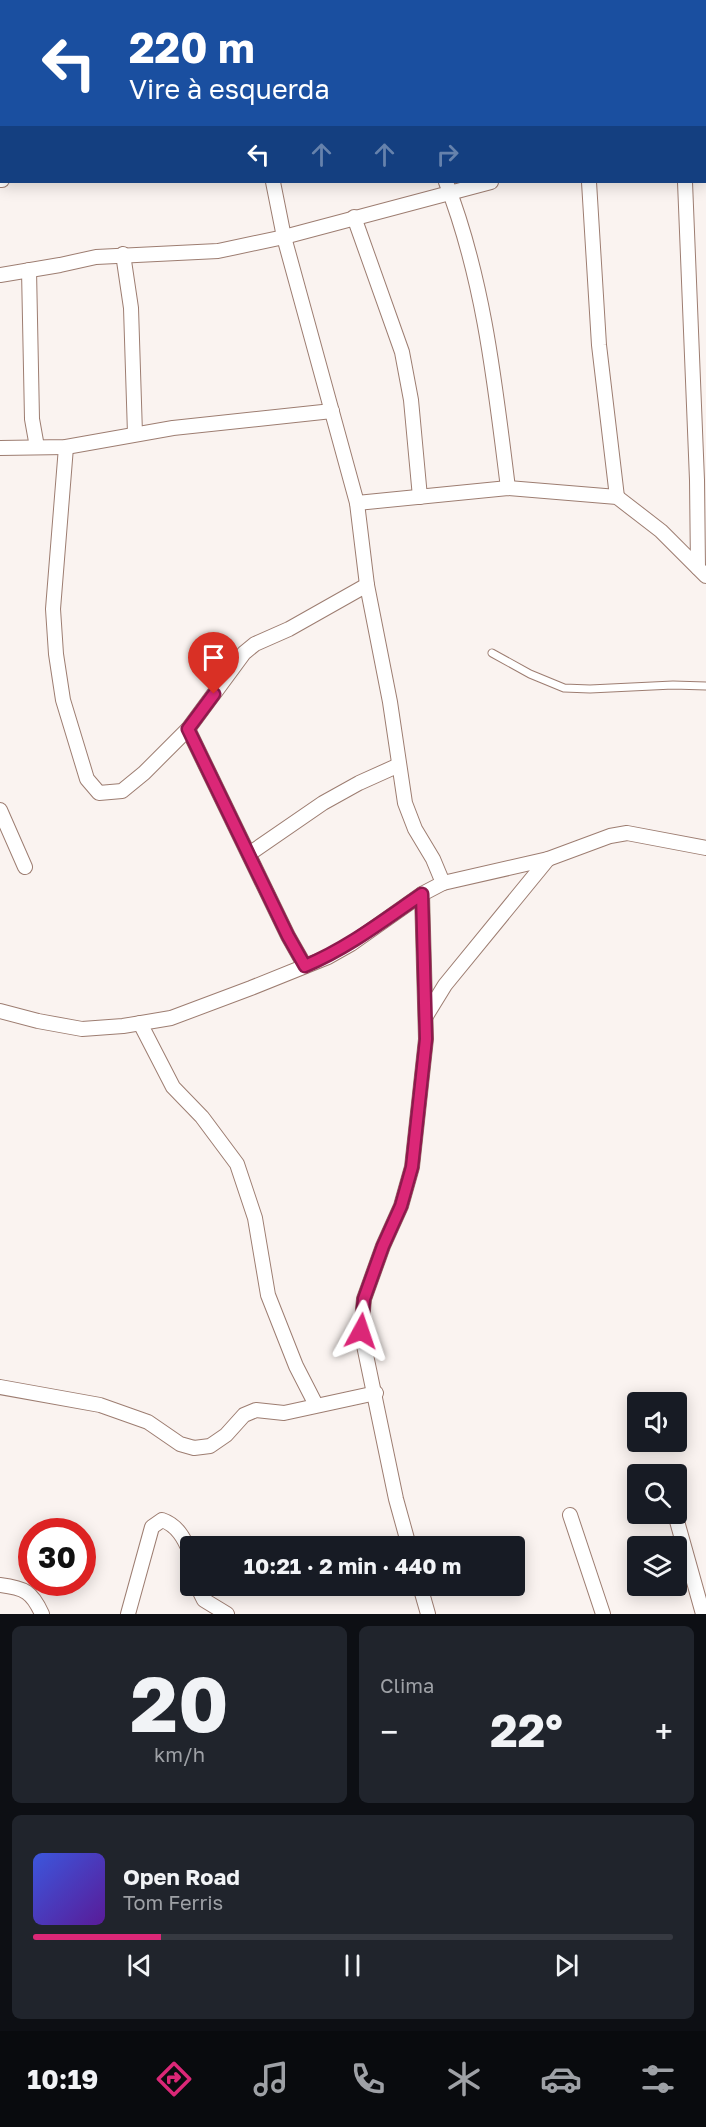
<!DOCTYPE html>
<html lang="pt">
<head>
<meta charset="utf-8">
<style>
	:root { --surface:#171b24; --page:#20242c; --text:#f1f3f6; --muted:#9ea1a6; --line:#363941; --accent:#db2777 }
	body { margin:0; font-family:"Golos Text",sans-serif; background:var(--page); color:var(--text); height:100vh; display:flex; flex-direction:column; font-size:22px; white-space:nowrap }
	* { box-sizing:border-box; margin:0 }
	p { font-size:20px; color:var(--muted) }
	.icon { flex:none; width:33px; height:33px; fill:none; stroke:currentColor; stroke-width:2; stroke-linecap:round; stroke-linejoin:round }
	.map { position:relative; height:1614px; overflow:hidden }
	.panel { display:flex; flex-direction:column; gap:12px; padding:12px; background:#0d0f14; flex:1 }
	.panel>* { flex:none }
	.hud { position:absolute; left:0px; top:0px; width:706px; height:183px; box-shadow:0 3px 15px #0003; background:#1a4fa0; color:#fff; overflow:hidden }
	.fabs { position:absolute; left:627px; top:1392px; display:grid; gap:12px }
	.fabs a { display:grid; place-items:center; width:60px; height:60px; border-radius:6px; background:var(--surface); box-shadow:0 3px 15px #0003; font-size:30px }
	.speed { position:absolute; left:18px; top:1518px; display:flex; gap:12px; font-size:30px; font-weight:700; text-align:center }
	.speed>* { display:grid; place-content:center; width:78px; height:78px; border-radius:50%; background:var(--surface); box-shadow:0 3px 15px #0003; line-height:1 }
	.speed .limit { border:9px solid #d22; background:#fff; color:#111 }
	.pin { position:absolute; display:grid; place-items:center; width:51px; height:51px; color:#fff; margin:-62px -26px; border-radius:50% 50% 50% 0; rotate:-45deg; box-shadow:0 0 6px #0007 }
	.pin .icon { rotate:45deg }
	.me { position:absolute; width:66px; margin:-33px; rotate:5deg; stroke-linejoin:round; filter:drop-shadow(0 0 4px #0008) }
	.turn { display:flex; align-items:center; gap:21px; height:126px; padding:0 30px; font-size:27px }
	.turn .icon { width:78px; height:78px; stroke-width:2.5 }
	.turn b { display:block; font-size:42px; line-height:51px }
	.lanes { display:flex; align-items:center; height:57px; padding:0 30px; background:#0003; justify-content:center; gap:30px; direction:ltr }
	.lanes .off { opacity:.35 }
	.big { font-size:45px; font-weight:700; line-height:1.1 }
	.panel .widget { flex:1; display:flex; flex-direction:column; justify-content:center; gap:9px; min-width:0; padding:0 21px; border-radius:9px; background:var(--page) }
	.panel .dial { align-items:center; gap:0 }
	.dial b { font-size:78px; line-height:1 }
	.song { display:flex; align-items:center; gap:18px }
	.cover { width:72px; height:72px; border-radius:9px; background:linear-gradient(135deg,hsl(230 70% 55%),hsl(270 70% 35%)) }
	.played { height:6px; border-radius:3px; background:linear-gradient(90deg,var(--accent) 20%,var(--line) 20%) }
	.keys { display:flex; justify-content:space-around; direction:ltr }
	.heat { display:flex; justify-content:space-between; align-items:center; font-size:33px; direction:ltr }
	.panel .tiles { flex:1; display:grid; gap:12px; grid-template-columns:1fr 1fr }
	.widget:last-child { grid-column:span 2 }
	.trip { position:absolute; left:180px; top:1536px; width:345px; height:60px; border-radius:6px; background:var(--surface); box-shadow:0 3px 15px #0003; font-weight:700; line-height:60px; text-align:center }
	.tabs { display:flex; height:96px; justify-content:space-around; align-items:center; background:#090b0e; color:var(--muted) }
	.tabs .icon { width:42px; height:42px }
	.tabs .on { color:var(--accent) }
	.tabs b { font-size:27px; color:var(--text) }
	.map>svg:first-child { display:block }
</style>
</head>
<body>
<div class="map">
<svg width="706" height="1614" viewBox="0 0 706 1614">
	<rect width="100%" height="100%" fill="#faf3f0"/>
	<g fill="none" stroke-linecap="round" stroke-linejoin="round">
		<defs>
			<path id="lane" d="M 492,653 L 530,674 L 564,688 L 590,689 L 673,685 L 706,686"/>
			<g id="street">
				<path d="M 247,0 L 248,2"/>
				<path d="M 306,2 L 309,0"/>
				<path d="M 482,2 L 482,0"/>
				<path d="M 644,2 L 644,0"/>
				<path d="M 705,48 L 706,47"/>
				<path d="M 0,180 L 2,180"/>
				<path d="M 273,182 L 284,237 L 357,503 L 367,585 L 390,702 L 405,803 L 415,829 L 433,859 L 443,883"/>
				<path d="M 446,182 C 484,280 495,384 508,488"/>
				<path d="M 589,182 L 599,345 L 617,497"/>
				<path d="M 685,182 L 697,480 L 698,568"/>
				<path d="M 354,217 L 402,352 L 411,400 L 420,497"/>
				<path d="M 123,254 L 131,308 L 135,434"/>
				<path d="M 29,270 L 32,419 L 37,447"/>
				<path d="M 0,275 L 60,265 L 96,257 L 218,251 L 284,237 L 491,182"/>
				<path d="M 66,447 L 53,609 L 56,654 L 63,700 L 87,779 L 99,793 L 122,791 L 144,773 L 188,729 L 244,653 L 255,644 L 289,629 L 367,585"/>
				<path d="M 0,448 L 66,447 L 173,428 L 332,411"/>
				<path d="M 357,503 L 508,488 L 617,497 L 661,531 L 706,576"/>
				<path d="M 188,729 L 288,936 L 305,966"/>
				<path d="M 0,810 L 25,867"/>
				<path d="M 249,854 L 323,803 L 359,783 L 399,765"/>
				<path d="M 0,1011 L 38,1021 L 82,1029 L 123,1026 L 171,1018 L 251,988 L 328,957 L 351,944 L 422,894 L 443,883 L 548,859 L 610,836 L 627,833 L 706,848"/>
				<path d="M 426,1016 L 445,985 L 548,859"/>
				<path d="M 140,1023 L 173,1087 L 202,1117 L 237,1164 L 255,1218 L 268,1295 L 296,1366 L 316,1405"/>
				<path d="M 0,1387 L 100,1405 L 148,1422 L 180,1444 L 194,1448 L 210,1446 L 226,1435 L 244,1415 L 256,1410 L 284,1413 L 376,1393"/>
				<path d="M 675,1514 L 703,1614"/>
				<path d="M 570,1515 L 603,1614"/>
				<path d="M 409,1546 L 396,1499 L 361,1331 L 364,1299 L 383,1246 L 401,1206 L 412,1167 L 426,1039 L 422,894"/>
				<path d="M 0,1585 C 25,1588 32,1592 42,1614"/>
				<path d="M 197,1586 L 204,1600 L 227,1614"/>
				<path d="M 420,1586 L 428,1614"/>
				<path d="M 128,1614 L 152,1527 L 162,1520 C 177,1525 184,1538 190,1552"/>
			</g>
		</defs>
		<use href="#lane" stroke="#9d7d71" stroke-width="9"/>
		<use href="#street" stroke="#9d7d71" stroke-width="16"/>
		<use href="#lane" stroke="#fff" stroke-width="7"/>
		<use href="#street" stroke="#fff" stroke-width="14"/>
	</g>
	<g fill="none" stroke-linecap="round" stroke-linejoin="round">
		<defs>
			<path id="route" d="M 214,694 L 188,729 L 288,936 L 305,966 C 348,948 384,920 422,894 L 426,1039 L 412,1167 L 401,1206 L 383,1246 L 364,1299 L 361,1331"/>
		</defs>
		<use href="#route" stroke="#8e194d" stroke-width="15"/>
		<use href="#route" stroke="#db2777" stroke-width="10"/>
	</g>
</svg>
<div class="fabs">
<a><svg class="icon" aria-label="sound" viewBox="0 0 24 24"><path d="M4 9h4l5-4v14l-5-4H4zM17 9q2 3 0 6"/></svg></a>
<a><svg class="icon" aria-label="search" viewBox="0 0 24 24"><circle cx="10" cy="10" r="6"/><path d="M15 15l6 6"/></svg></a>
<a><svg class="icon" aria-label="layers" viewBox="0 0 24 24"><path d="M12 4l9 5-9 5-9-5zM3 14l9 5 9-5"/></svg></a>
</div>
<div class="speed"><div class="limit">30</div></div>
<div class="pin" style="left:214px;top:694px;background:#d93025"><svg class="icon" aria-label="arrive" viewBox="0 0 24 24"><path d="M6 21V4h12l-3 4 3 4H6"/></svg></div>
<svg class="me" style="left:361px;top:1331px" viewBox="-20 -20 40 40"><path d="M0-17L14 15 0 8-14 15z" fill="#db2777" stroke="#fff" stroke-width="4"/></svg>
<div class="trip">10:21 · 2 min · 440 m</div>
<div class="hud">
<div class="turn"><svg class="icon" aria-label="left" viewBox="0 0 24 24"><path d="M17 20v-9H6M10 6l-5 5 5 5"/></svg><div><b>220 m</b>Vire à esquerda</div></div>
<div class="lanes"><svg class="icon" aria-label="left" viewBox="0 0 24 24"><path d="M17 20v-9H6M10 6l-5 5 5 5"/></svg><svg class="icon off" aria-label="ahead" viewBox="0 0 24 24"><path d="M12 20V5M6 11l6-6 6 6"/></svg><svg class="icon off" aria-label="ahead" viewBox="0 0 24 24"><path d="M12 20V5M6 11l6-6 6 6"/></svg><svg class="icon off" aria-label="right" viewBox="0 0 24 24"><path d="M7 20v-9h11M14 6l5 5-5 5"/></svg></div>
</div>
</div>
<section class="panel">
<div class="tiles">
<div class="widget dial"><b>20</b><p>km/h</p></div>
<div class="widget"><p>Clima</p>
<div class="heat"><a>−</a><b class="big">22°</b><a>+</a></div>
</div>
<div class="widget">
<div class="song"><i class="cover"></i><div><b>Open Road</b><p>Tom Ferris</p></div></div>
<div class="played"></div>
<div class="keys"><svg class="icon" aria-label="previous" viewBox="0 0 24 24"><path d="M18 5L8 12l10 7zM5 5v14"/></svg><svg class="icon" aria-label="pause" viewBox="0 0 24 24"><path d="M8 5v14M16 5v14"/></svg><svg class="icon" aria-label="next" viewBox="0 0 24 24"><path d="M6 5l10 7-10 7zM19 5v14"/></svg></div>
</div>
</div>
</section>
<nav class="tabs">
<b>10:19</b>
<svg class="icon on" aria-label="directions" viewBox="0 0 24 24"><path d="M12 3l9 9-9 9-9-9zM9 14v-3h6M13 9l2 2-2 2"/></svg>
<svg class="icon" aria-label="music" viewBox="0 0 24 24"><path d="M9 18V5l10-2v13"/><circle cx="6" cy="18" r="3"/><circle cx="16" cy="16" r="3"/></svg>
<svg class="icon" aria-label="phone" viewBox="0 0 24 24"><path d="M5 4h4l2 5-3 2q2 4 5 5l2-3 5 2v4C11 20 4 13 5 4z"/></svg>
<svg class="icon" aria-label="climate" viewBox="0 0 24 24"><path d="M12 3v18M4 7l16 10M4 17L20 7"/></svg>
<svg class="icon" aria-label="car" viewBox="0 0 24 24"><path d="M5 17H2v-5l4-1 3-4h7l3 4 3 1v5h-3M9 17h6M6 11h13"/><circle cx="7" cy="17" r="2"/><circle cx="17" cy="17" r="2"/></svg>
<svg class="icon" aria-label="filters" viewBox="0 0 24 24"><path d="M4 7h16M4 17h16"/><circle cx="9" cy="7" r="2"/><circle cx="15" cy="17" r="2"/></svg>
</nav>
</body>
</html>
